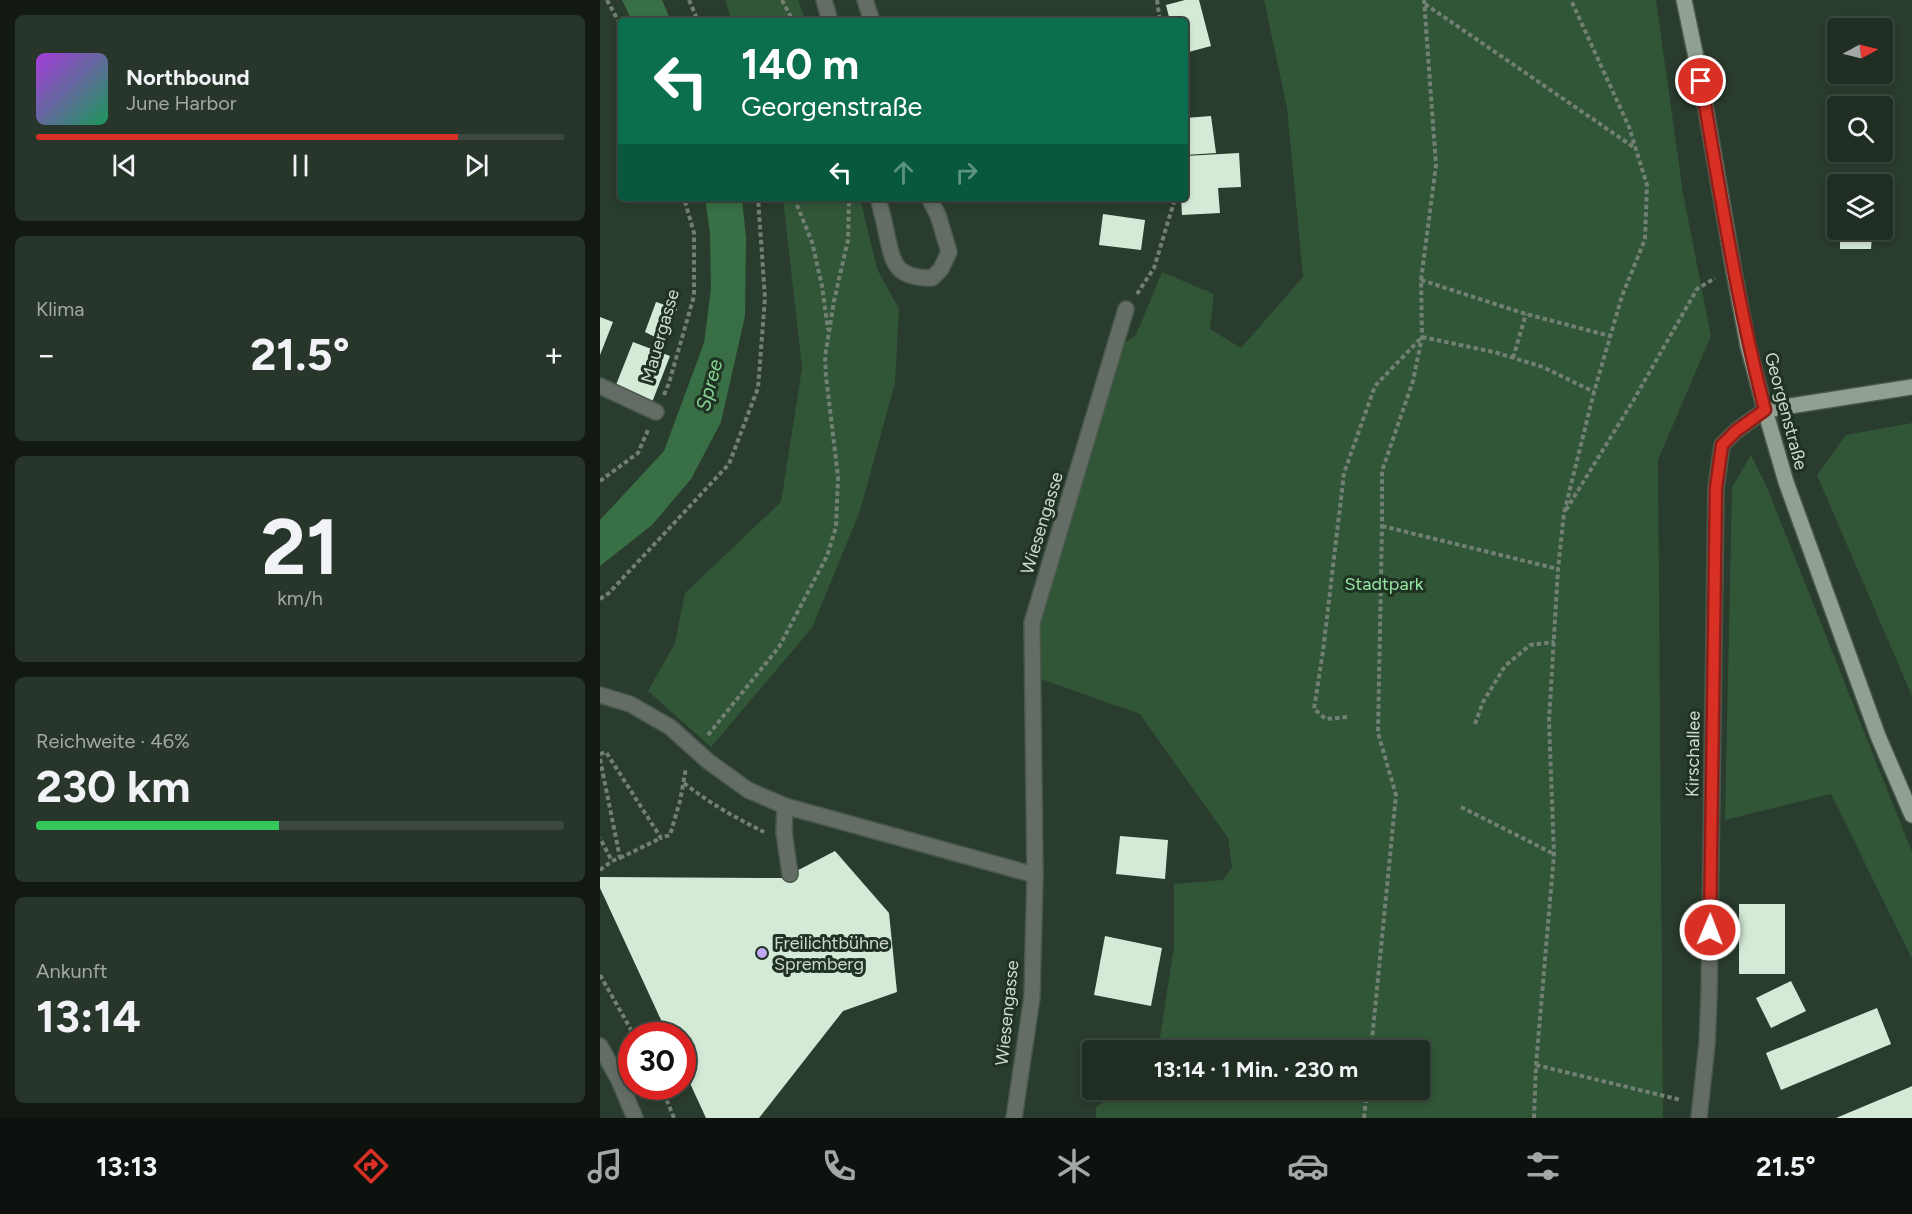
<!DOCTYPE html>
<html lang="de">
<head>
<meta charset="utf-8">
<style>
	:root { --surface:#202d22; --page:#28352a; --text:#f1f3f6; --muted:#a2a8a5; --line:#3d4940; --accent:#d93025 }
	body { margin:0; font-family:Figtree,sans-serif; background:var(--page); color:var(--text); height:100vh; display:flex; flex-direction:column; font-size:22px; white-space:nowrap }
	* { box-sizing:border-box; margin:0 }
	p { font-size:20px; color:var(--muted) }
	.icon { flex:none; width:33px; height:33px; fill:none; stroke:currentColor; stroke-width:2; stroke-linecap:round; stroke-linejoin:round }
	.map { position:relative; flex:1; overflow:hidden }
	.sheet { display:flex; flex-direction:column; gap:15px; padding:15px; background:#121913; width:600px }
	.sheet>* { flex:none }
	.guide { position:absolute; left:18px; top:18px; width:570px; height:183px; border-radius:6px; box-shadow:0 3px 9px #0003,0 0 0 2px var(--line); background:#0b6e4f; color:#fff; overflow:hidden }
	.needle { width:39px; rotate:83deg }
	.tools { position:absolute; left:1227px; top:18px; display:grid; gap:12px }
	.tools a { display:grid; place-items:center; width:66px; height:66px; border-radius:6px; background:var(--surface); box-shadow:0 3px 9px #0003,0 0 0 2px var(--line); font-size:30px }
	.speed { position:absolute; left:18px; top:1022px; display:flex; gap:12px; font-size:30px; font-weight:700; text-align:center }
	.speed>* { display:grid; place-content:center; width:78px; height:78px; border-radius:50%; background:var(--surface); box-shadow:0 3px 9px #0003,0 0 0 2px var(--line); line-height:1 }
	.speed .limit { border:9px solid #d22; background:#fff; color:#111 }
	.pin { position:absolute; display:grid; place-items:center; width:51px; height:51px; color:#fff; margin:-26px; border:3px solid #fff; border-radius:50%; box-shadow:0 2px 6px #0007 }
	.me { position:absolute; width:66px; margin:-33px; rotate:1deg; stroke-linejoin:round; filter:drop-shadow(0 0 4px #0008) }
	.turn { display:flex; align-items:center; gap:21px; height:126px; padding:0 24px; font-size:27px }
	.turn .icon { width:78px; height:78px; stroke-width:2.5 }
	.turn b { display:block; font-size:42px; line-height:51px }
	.lanes { display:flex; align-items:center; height:57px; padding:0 24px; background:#0003; justify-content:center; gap:30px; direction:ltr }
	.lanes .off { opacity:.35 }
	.big { font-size:45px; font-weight:700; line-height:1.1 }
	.sheet .widget { flex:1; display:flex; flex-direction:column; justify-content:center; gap:9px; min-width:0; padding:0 21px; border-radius:9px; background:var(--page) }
	.sheet .dial { align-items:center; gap:0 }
	.dial b { font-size:78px; line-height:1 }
	.song { display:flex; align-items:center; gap:18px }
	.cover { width:72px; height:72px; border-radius:9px; background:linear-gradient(135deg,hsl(280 70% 55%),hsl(150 70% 35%)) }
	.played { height:6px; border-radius:3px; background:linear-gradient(90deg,var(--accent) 80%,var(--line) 80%) }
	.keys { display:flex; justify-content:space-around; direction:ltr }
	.heat { display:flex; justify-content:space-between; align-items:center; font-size:33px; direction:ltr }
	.charge { height:9px; border-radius:4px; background:linear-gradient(90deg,#34c759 46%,var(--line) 0) }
	.trip { position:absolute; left:482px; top:1040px; width:348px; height:60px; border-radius:6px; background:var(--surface); box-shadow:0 3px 9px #0003,0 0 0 2px var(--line); font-weight:700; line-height:60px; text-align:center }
	.tab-bar { display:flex; height:96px; justify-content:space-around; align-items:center; background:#0d120e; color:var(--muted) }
	.tab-bar .icon { width:42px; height:42px }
	.tab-bar .selected { color:var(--accent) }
	.tab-bar b { font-size:27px; color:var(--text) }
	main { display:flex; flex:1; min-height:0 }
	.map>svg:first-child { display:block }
</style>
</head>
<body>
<main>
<section class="sheet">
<div class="widget">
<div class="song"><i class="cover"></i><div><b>Northbound</b><p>June Harbor</p></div></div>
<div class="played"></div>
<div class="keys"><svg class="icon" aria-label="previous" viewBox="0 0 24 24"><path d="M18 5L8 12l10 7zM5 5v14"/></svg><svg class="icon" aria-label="pause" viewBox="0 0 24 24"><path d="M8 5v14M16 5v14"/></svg><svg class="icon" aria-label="next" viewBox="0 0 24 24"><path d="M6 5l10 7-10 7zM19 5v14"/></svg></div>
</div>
<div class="widget"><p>Klima</p>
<div class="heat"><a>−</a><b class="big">21.5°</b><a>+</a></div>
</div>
<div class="widget dial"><b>21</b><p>km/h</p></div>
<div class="widget"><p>Reichweite · 46%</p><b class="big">230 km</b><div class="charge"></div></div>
<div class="widget"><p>Ankunft</p><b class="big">13:14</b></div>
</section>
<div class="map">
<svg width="1312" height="1118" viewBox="0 0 1312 1118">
	<rect width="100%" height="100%" fill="#2a3c2d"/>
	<g fill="#315537">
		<path d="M 125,0 L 198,0 L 206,21 L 132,21 Z"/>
		<path d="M 664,0 L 1056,0 L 1083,193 L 1111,336 L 1058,460 L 1063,1118 L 496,1118 L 496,1107 L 522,1089 L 819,1089 L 819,1050 L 558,1050 L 574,946 L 574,884 L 623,880 L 632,867 L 628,838 L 540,714 L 438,678 L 437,623 L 523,344 L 536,335 L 562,272 L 614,294 L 610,329 L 641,348 L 703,277 L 687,108 Z"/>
		<path d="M 183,198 L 260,198 L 277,269 L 299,309 L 295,383 L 260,511 L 212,628 L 111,747 L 48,691 L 75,643 L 85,593 L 181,502 L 202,368 Z"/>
		<path d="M 1312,423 L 1312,696 L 1217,475 L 1246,435 Z"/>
		<path d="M 1151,455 L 1166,485 L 1312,852 L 1312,959 L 1231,794 L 1125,820 L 1132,487 Z"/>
	</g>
	<g fill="#396f44">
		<path d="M 22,0 L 62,0 L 71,21 L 32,21 Z"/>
		<path d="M 105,198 L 142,198 L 146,238 L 145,316 L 121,422 L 91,479 L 52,525 L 0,566 L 0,520 L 64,451 L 104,343 L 111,289 L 110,233 Z"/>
	</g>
	<g fill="#d4ead7">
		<path d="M 585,0 L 599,0 L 611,46 L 585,53 L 585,21 L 570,21 L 566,5 Z"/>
		<path d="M 611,116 L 616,153 L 585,155 L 585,118 Z"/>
		<path d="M 639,153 L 641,187 L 618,188 L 620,213 L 582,215 L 581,198 L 585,198 L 585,156 Z"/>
		<path d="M 503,214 L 545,220 L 541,250 L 499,245 Z"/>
		<path d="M 1240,234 L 1272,235 L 1271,249 L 1240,249 Z"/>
		<path d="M 56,302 L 77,309 L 65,342 L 45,332 Z"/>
		<path d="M 0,317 L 13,322 L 0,355 Z"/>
		<path d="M 33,342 L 70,356 L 51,405 L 14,390 Z"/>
		<path d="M 520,836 L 568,840 L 565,879 L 516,874 Z"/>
		<path d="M 235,851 L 289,913 L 297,992 L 243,1011 L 159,1118 L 106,1118 L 82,1066 L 82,1035 L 68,1035 L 0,888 L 0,877 L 183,878 Z"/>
		<rect x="1139" y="904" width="46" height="70"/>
		<path d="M 505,936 L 562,948 L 551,1006 L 494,995 Z"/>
		<path d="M 1191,981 L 1206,1011 L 1171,1028 L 1156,998 Z"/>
		<path d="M 1277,1008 L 1291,1044 L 1181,1090 L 1166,1053 Z"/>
		<path d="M 1312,1086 L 1312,1118 L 1236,1118 L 1310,1087 Z"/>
	</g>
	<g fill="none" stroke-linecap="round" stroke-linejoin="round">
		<defs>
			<g id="minor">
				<path d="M 224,0 L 230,21"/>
				<path d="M 265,0 L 272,21"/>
				<path d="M 278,198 C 281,209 284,220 286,231 C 293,263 294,278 332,278 L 341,269 L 349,252 L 338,215 L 329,198"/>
				<path d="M 0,386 L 56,412"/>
				<path d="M 0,695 L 30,704 L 70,727 L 109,762 L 148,790 L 185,806 L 435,875"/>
				<path d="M 185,806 L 184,832 L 190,874"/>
				<path d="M 0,1046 L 19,1080 L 35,1118"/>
				<path d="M 414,1118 L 432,997 L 435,875 L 432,623 L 526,309"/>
				<path d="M 1099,1118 L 1107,1044 L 1109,998 L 1116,488 L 1122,445 L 1136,431 L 1165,410"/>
			</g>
			<g id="major">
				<path d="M 1084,0 L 1101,81 L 1134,272 L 1148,346 L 1165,410 L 1186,482 L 1278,736 L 1312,815"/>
				<path d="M 1165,410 L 1312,387"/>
			</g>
		</defs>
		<use href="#minor" stroke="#48584a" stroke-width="18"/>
		<use href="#major" stroke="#48584a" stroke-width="18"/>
		<g stroke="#718073" stroke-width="4" stroke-dasharray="4.5 3" stroke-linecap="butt">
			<path d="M 7,0 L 21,26"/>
			<path d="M 89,0 L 98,21"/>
			<path d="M 182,0 L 193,21"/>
			<path d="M 557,0 L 560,21"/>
			<path d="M 825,4 L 1035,148"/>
			<path d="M 194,198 L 212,242 L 222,286 L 228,330"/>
			<path d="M 821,280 L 926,314 L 1010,336"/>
			<path d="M 537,294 L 554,268 L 574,202 L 574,198"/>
			<path d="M 913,358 L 926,314"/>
			<path d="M 64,395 L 69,383 L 94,296 L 94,233 L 84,198"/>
			<path d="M 0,481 L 38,453 L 48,430"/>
			<path d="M 966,510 L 1033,401 L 1097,289 L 1115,278"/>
			<path d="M 782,526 L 958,569"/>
			<path d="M 0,599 L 9,593 L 129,464 L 158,388 L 165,298 L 158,198"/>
			<path d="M 747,717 L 726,719 L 714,709 L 723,651 L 744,473 L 775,386 L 822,337 L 894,352 L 943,367 L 994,392"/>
			<path d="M 875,724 L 883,702 L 905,666 L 930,645 L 954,642"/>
			<path d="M 108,735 L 179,647 L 227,556 L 236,527 L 238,477 L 226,376 L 225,357 L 234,301 L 248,240 L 249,198"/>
			<path d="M 0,754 L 6,752 L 61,838 L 70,835 L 80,801 L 86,768"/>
			<path d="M 0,759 L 20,858 L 12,861 L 0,838"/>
			<path d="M 84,783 C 109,803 136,818 164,832"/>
			<path d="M 861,807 L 954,854"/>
			<path d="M 20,858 L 61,838"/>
			<path d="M 0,870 L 12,861"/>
			<path d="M 0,975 L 34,1035"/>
			<path d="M 771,1050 L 796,795 L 778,733 L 782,526 L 782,471 L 813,381 L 822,337 L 821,280 L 836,165 L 824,0"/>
			<path d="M 936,1065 L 1081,1100"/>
			<path d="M 61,1086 L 74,1118"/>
			<path d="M 764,1118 L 767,1089"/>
			<path d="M 934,1118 L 936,1065 L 954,854 L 949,721 L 958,569 L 964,513 L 994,392 L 1022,296 L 1045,239 L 1047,185 L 1029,127 L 971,0"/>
		</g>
		<use href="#minor" stroke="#646d65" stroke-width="15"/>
		<use href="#major" stroke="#90a192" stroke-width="15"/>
	</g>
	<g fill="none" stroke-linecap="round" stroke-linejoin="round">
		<defs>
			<path id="route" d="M 1101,81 C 1120,192 1137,302 1165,410 L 1136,431 L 1122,445 L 1116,488 L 1110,930"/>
		</defs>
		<use href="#route" stroke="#8d1f18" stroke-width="15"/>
		<use href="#route" stroke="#d93025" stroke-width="10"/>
	</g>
	<circle fill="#c0a8f3" stroke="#203223" stroke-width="2" cx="162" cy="953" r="6"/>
	<g text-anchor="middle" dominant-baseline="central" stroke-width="6" stroke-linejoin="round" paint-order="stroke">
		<g font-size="18" fill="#cfd9d0" stroke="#203223">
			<text transform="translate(60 336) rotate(-74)">Mauergasse</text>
			<text transform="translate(1186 411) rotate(75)">Georgenstraße</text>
			<text transform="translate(442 523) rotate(-73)">Wiesengasse</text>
			<text transform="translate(1093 754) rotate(-89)">Kirschallee</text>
			<text transform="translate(407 1013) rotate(-84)">Wiesengasse</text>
		</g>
		<g font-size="18" fill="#96e5a3" stroke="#203223">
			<text x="784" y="584">Stadtpark</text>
		</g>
		<g font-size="18" fill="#cfd9d0" stroke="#203223" text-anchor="start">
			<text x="174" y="943">Freilichtbühne<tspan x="174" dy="21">Spremberg</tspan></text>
		</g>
		<g font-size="20" font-style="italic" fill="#86d493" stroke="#203223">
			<text transform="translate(109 385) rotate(-75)">Spree</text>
		</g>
	</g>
</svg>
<div class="tools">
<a><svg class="needle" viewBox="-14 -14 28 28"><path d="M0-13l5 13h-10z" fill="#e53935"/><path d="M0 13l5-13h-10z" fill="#a2a8a5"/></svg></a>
<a><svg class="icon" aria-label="search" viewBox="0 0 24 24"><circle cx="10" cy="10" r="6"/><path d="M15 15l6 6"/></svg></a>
<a><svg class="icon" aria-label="layers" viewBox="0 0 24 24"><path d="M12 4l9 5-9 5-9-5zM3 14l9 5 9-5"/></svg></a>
</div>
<div class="speed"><div class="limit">30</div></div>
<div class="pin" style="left:1101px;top:81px;background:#d93025"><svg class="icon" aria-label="arrive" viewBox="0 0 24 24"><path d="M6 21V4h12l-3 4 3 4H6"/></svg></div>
<svg class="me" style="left:1110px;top:930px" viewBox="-20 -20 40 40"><circle r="17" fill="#d93025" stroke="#fff" stroke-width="3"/><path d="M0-11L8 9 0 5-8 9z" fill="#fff"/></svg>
<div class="trip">13:14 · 1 Min. · 230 m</div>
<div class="guide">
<div class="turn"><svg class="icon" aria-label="left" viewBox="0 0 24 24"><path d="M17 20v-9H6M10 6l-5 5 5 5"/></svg><div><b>140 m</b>Georgenstraße</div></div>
<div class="lanes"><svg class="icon" aria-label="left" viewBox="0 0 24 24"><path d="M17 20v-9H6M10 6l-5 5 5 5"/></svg><svg class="icon off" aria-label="ahead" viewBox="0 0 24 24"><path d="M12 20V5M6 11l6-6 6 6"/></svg><svg class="icon off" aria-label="right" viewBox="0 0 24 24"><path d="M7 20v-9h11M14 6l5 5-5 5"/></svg></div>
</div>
</div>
</main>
<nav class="tab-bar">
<b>13:13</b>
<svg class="icon selected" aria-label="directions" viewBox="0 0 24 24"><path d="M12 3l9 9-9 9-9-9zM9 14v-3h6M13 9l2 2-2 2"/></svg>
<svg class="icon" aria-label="music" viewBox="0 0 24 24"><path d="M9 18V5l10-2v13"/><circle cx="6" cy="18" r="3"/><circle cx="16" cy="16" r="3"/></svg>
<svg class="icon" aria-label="phone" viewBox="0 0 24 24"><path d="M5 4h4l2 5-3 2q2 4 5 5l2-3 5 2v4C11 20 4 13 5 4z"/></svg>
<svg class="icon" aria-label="climate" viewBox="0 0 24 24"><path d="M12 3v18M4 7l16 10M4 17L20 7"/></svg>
<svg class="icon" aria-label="car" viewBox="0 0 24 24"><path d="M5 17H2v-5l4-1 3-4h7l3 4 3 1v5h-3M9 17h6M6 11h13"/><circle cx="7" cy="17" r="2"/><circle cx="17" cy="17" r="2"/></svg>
<svg class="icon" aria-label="filters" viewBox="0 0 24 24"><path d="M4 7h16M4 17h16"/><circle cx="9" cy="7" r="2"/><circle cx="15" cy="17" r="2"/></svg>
<b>21.5°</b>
</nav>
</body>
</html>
